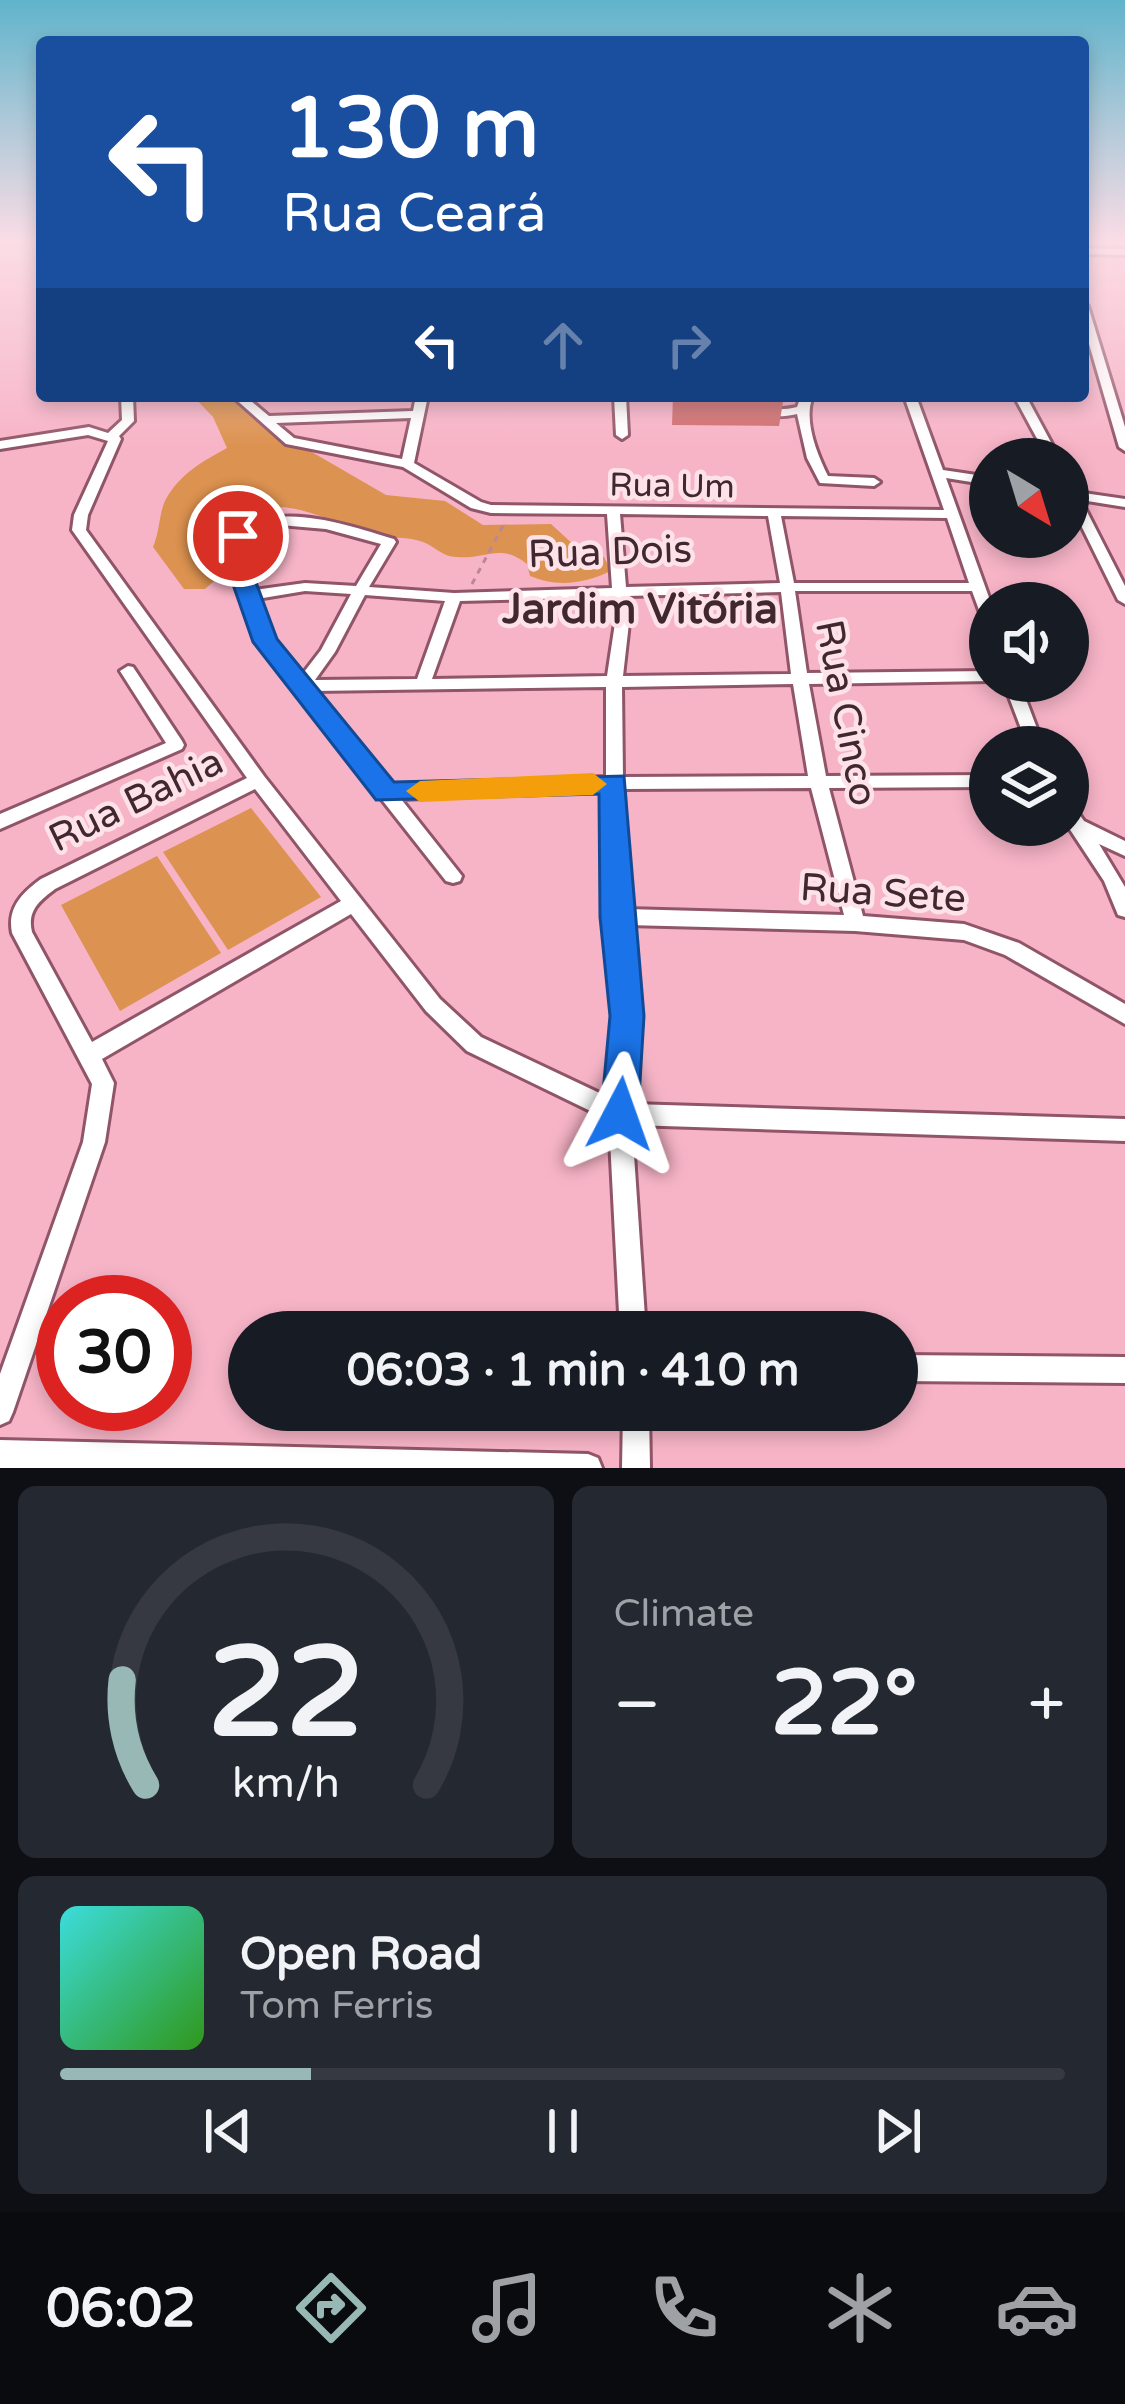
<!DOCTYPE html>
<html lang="en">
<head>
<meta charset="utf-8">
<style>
	:root { --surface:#171b24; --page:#242831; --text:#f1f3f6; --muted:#9ea1a6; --line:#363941; --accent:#97b8b4 }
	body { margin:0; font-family:"Varela Round",sans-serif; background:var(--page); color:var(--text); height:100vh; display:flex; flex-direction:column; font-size:45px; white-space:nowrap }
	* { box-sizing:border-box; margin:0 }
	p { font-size:39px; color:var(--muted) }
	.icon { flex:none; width:66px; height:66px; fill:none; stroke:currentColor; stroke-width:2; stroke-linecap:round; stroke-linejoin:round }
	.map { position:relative; height:1468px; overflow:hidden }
	.side { display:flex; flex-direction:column; gap:18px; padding:18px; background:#0d0f14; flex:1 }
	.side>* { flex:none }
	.top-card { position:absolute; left:36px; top:36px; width:1053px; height:366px; border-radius:12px; box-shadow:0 6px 18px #0003; background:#1a4fa0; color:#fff; overflow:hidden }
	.needle { width:78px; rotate:142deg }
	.fabs { position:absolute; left:969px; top:438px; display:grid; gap:24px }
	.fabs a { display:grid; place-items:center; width:120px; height:120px; border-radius:50%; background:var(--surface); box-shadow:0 6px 18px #0003; font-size:60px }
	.speed { position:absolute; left:36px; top:1275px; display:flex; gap:24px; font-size:60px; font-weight:700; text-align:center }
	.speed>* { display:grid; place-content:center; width:156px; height:156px; border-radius:50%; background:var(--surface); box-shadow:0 6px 18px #0003; line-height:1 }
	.speed .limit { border:18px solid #d22; background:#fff; color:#111 }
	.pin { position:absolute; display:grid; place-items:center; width:102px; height:102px; color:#fff; margin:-51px; border:6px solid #fff; border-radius:50%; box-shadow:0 3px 12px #0007 }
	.me { position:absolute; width:132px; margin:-66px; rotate:4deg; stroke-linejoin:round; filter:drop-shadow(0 0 9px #0008) }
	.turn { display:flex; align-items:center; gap:42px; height:252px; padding:0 48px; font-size:54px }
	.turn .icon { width:156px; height:156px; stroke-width:2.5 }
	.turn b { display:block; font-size:84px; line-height:102px }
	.lanes { display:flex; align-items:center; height:114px; padding:0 48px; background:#0003; justify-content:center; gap:60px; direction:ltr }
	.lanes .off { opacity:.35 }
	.big { font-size:90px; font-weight:700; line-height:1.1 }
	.side .tile { flex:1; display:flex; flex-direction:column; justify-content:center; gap:18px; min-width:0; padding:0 42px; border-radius:18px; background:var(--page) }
	.side .dial { align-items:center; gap:0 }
	.dial svg { height:312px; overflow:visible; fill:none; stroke:var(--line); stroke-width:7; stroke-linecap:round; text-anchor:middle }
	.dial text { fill:var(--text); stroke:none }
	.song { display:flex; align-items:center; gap:36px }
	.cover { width:144px; height:144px; border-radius:18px; background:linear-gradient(135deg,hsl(180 70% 55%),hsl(110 70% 35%)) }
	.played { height:12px; border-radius:6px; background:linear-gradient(90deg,var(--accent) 25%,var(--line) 25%) }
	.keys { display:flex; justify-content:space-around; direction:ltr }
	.heat { display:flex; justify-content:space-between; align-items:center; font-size:66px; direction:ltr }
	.side .tiles { flex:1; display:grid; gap:18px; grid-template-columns:1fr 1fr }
	.tile:last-child { grid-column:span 2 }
	.trip { position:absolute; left:228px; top:1311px; width:690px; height:120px; border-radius:60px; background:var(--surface); box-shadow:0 6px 18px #0003; font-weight:700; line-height:120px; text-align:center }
	.menu { display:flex; height:192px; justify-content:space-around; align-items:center; background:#090b0e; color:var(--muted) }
	.menu .icon { width:84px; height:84px }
	.menu .selected { color:var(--accent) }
	.menu b { font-size:54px; color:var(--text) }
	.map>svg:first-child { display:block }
</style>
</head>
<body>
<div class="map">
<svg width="1125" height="1468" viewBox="0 0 1125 1468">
	<rect width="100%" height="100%" fill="#f7b4c7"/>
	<g fill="#dc9250">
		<path d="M 193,396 L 245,396 L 260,422 L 386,495 L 445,501 L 483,525 L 551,524 L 575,546 L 604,557 L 611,571 C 585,583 558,588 530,576 L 527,564 C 500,542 485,560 456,557 C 443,557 434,546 423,542 C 408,536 391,539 376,535 C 333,525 277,487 232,519 L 229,568 L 205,589 L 184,589 L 153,547 C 160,531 159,512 166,499 C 180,474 203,461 227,448 L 213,417 Z"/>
		<path d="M 251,808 L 321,897 L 228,950 L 163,852 Z"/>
		<path d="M 157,856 L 221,953 L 120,1011 L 61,905 Z"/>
	</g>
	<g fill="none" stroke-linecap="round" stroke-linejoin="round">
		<defs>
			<g id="minor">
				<path d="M 1083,248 L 1125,249 L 1125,255 L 1083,254 Z"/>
				<path d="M 1083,303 L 1088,306 L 1125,427 L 1125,451 L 1119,447 L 1083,323 Z"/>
				<path d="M 121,396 L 133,396 L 134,421 L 119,436 L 121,439 L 88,515 L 86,530 L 264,776 L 440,999 L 481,1037 L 610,1098 L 617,1016 L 606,917 L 606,790 L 401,799 L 462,876 L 460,881 L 453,883 L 446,881 L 260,645 L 243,600 L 239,596 L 241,593 L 226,551 C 232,543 236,534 244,529 C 282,501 353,527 394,539 L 396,542 L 369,587 L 454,593 L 612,588 L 607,514 L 491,513 L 471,508 L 403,467 L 286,444 L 232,396 L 245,396 L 269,416 L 413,411 L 416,396 L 428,396 L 414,463 L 481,502 L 491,505 L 944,510 L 904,396 L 916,396 L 943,470 L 990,477 L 990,485 L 946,478 L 991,603 L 990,626 L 983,621 L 972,591 L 795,591 L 807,673 L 990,671 L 991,681 L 809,684 L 826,776 L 990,775 L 990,787 L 829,788 L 863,916 L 964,924 L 1019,943 L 1125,1004 L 1125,1024 L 1005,955 L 964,940 L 855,931 L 627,925 L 637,1016 L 632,1104 L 1125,1119 L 1125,1141 L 632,1125 L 646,1332 L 620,1332 L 609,1120 L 467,1051 L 426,1011 L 351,914 L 102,1059 L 114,1083 L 105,1142 L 13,1412 L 9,1421 L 0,1425 L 0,1374 L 83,1142 L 92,1084 L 12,933 C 7,908 22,893 41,879 L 247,778 L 72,530 L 74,515 L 108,441 L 88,435 L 0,449 L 0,441 L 89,427 L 108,433 L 122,420 ZM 411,418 L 402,459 L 294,438 L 276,423 ZM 620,514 L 768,516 L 780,583 L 626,587 ZM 781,516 L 947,518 L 969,583 L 794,583 ZM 280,525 L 326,529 L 381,544 L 356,586 L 305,583 L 254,590 L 240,551 C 250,534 261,529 280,525 ZM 305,591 L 351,594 L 321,650 L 301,676 L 272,641 L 257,599 ZM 781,592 L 791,674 L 623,676 L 629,623 L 627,596 ZM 365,595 L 445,601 L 417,679 L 315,680 L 335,652 ZM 613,597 L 615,623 L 607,676 L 432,679 L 460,601 ZM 793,684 L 808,776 L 623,777 L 622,687 ZM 606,687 L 606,777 L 391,786 L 313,691 ZM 811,788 L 844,915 L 626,909 L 624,789 ZM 255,789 L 341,901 L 92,1042 L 32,932 C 27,911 39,901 55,889 Z"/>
				<path d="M 614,396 L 626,396 L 628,435 L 622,439 L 616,435 Z"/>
				<path d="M 739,396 L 751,396 C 764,411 779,411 797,407 L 801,396 L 813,396 C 803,420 817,454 828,476 L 874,478 L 880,482 L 874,486 L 820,483 L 807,458 L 797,414 C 774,419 754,417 739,396 Z"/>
				<path d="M 1014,396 L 1026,396 L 1060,459 L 1048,459 Z"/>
				<path d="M 1068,482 L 1073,483 L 1077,492 L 1125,499 L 1125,507 L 1081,500 L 1125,586 L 1125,604 L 1118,600 L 1068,499 Z"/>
				<path d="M 128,666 L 133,667 L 182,741 L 184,745 L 182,749 L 0,829 L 0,814 L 166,743 L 120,671 Z"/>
				<path d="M 1003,681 L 1019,681 L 1044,747 L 1028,747 Z"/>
				<path d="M 1068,805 L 1074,807 L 1084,821 L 1125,841 L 1125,856 L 1099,844 L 1125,887 L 1125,917 L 1118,915 L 1104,881 L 1067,825 Z"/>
				<path d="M 897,1355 L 1125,1357 L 1125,1383 L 897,1381 Z"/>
				<path d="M 623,1410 L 649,1410 L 650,1468 L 622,1468 Z"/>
				<path d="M 0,1440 L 588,1454 L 598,1458 L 602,1468 L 0,1468 Z"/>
			</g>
		</defs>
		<use href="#minor" stroke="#905568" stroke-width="6"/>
		<path stroke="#bb8695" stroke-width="3" stroke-dasharray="6 6" stroke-linecap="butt" d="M 472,584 L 504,524"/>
		<use href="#minor" fill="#fff" fill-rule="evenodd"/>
	</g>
	<path fill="#ce6c6d" d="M 673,396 L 784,396 L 779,426 L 672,425 Z"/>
	<path fill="#f07d7f" stroke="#a85859" stroke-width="3" d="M 674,396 L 784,396 L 784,398 Z"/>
	<linearGradient id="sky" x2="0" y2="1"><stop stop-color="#60b4cb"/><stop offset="0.54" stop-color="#fbdde6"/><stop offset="1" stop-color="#fbdde6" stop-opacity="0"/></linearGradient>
	<rect width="1125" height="448" fill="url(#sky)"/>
	<path fill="#1a73e8" stroke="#114b97" stroke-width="3" d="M 238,530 L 249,536 L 244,550 L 277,639 L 394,782 L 624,776 L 644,1016 L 638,1114 L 633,1127 L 620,1132 L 607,1127 L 601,1114 L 610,1016 L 600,917 L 599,794 L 376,800 L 253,642 L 221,550 L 230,532 Z"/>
	<path fill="#f59e0b" d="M 593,773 L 607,784 L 593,795 L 420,802 L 406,791 L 420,781 Z"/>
	<g text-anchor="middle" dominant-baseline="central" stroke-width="9" stroke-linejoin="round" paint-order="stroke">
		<g font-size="33" fill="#41272f" stroke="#fee2e9">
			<text transform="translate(672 486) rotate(1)">Rua Um</text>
		</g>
		<g font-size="39" fill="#41272f" stroke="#fee2e9">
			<text transform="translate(610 552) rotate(-2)">Rua Dois</text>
			<text transform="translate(846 713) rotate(79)">Rua Cinco</text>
			<text transform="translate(136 800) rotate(-26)">Rua Bahia</text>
			<text transform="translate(883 893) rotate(4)">Rua Sete</text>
		</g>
		<g font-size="42" font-weight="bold" fill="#41272f" stroke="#fee2e9">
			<text x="640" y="609">Jardim Vitória</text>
		</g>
	</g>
</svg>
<div class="fabs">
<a><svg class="needle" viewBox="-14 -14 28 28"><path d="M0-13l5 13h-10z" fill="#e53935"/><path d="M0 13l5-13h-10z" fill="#9ea1a6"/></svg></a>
<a><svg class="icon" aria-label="sound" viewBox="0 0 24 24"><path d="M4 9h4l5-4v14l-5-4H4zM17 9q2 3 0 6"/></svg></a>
<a><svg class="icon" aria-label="layers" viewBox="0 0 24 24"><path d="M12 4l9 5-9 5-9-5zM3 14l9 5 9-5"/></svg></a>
</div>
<div class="speed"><div class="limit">30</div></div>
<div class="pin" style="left:238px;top:536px;background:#d93025"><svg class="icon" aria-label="arrive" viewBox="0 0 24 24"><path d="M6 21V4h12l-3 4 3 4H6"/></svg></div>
<svg class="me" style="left:620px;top:1114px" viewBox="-20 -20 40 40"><path d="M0-17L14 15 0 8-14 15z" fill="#1a73e8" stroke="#fff" stroke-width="4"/></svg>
<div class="trip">06:03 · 1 min · 410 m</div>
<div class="top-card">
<div class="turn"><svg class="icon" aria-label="left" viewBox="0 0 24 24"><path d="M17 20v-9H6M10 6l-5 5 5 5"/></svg><div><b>130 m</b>Rua Ceará</div></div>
<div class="lanes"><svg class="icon" aria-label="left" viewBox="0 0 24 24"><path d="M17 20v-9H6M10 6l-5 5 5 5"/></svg><svg class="icon off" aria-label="ahead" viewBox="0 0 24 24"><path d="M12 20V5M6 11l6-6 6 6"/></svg><svg class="icon off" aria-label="right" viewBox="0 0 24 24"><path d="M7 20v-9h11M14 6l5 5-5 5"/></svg></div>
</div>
</div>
<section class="side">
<div class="tiles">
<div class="tile dial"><svg viewBox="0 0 100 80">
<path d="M14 69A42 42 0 1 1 86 69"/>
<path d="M14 69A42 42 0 0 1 8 42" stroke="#97b8b4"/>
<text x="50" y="56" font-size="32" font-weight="700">22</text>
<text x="50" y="72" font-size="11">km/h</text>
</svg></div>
<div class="tile"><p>Climate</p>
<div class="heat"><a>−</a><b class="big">22°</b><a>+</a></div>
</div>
<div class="tile">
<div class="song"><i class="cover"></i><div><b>Open Road</b><p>Tom Ferris</p></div></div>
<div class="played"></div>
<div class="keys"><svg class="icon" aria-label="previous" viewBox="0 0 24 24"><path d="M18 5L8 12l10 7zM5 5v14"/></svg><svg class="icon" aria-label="pause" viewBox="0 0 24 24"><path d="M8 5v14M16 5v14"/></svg><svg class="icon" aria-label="next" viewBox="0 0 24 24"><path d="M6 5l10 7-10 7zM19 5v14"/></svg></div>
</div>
</div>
</section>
<nav class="menu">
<b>06:02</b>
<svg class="icon selected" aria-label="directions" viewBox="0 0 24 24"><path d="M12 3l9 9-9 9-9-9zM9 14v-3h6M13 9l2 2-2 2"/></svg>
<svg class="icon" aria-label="music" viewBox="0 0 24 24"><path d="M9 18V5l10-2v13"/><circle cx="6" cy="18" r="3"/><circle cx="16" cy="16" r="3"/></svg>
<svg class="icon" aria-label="phone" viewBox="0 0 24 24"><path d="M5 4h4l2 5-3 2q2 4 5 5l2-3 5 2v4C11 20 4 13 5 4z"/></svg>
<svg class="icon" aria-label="climate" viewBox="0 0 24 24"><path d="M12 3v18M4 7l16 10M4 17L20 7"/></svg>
<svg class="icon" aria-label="car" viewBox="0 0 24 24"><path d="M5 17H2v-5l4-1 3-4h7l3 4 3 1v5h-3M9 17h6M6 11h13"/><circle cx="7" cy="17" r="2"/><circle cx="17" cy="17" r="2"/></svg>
</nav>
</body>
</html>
